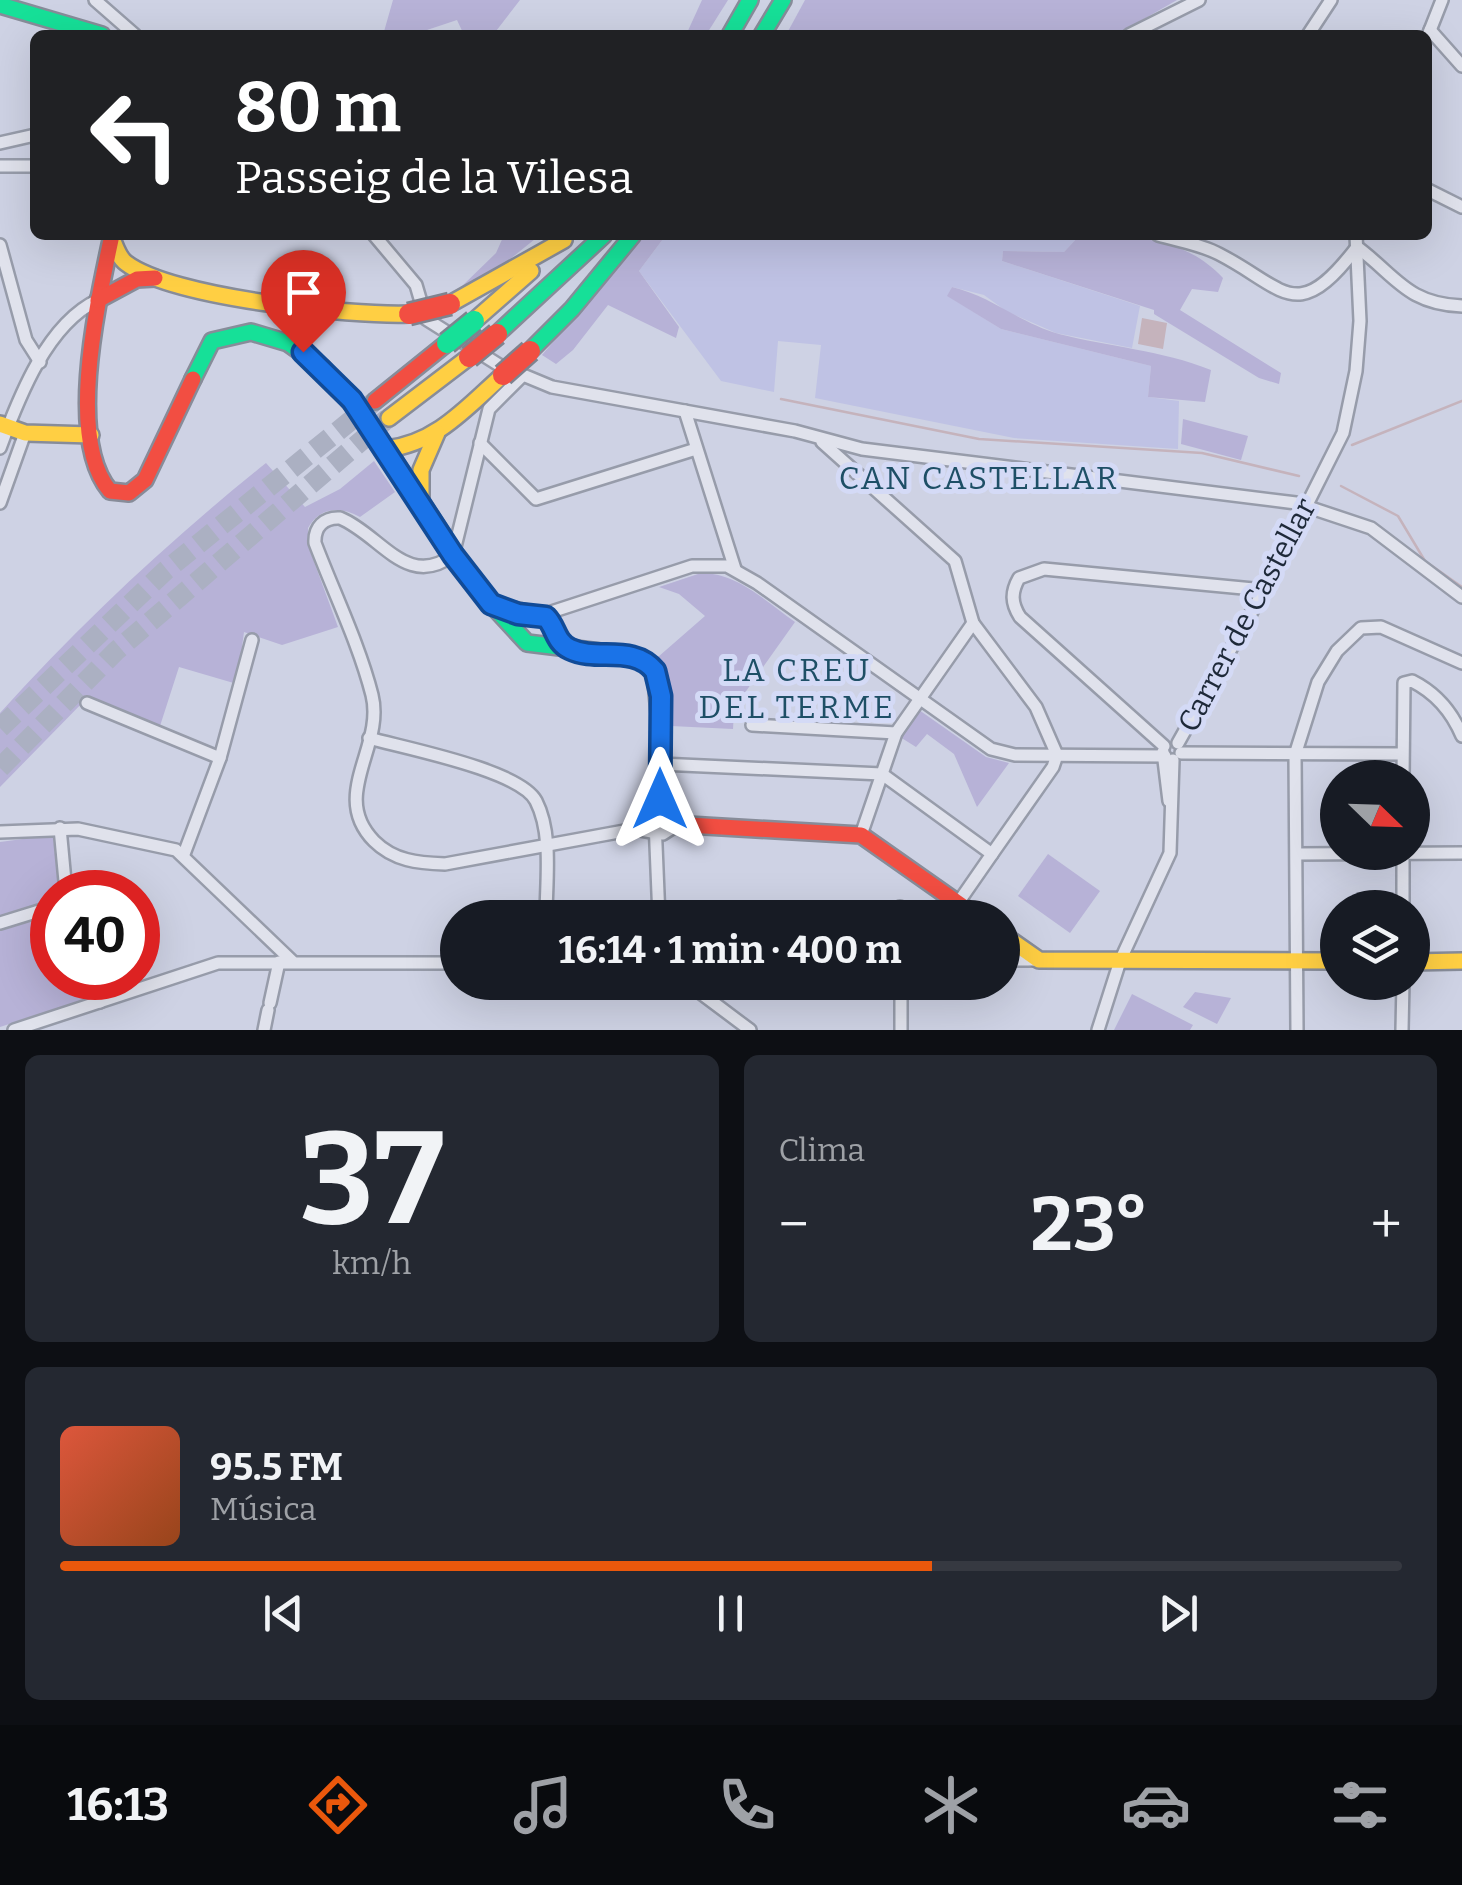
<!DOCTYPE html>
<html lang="es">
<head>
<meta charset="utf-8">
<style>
	:root { --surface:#171b24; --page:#242831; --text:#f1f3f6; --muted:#9ea1a6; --line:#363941; --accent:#ea580c }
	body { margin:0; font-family:Bitter,serif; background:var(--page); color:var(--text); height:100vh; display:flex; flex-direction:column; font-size:38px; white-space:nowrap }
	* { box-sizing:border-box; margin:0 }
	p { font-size:32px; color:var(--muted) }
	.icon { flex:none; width:55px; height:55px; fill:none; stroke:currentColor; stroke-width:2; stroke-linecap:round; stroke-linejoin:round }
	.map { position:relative; height:1030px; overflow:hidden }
	.drawer { display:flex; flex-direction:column; gap:25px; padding:25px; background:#0d0f14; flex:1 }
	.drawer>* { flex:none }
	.hud { position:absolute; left:30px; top:30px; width:1402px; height:210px; border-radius:15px; box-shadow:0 10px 40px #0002; background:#202124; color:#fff; overflow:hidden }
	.needle { width:65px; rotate:113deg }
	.buttons { position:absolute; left:1320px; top:760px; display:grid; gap:20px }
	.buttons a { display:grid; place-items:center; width:110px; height:110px; border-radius:50%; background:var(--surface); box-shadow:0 10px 40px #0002; font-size:50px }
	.speed { position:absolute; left:30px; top:870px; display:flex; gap:20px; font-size:50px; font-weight:700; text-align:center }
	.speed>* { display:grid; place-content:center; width:130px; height:130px; border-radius:50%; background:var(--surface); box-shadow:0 10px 40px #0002; line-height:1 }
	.speed .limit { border:15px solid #d22; background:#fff; color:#111 }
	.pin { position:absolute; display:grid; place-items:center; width:85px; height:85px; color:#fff; margin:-102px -42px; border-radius:50% 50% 50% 0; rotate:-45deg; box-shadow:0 0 10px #0007 }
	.pin .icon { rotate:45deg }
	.me { position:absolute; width:110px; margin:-55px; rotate:0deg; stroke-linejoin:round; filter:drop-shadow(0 0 8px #0008) }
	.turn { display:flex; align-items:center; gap:35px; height:210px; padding:0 40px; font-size:45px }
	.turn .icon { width:130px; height:130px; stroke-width:2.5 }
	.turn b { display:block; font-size:70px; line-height:85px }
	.big { font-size:75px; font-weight:700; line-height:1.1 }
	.drawer .tile { flex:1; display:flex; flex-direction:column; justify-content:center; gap:15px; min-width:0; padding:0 35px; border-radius:15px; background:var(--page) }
	.drawer .dial { align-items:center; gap:0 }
	.dial b { font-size:130px; line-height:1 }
	.song { display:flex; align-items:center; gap:30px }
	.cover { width:120px; height:120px; border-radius:15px; background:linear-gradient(135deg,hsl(10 70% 55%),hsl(20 70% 35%)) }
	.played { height:10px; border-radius:5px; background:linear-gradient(90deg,var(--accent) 65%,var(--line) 65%) }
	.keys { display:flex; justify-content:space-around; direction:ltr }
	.heat { display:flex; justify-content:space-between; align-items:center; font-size:55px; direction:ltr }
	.drawer .tiles { flex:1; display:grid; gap:25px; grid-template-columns:1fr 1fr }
	.tile:last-child { grid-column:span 2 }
	.trip { position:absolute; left:440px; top:900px; width:580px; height:100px; border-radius:50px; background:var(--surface); box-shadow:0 10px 40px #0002; font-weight:700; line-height:100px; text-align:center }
	.menu { display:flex; height:160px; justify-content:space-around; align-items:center; background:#090b0e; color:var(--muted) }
	.menu .icon { width:70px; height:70px }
	.menu .on { color:var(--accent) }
	.menu b { font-size:45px; color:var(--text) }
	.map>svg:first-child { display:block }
</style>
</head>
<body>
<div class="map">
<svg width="1462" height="1030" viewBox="0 0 1462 1030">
	<rect width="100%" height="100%" fill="#ced2e4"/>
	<path fill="#bfc2e4" d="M 666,235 L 1080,235 L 1064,252 L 1003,251 L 1002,261 L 1140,306 L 1132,348 L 1056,333 L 1006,311 L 984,295 L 952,287 L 948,296 L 1001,329 L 1151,366 L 1148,397 L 1179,401 L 1178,449 L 1014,438 L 815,398 L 821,345 L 778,341 L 774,392 L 721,381 L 639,271 Z"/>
	<g fill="#b7b2d7">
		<path d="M 393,0 L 520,0 L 493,35 L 464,35 L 457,20 L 412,35 L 383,35 Z"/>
		<path d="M 702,0 L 728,0 L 706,35 L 686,35 Z"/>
		<path d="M 805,0 L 1177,0 L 1116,35 L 786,35 Z"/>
		<path d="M 504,235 L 540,235 L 494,272 L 458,290 L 496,253 Z"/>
		<path d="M 644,235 L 666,235 L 639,271 L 679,327 L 676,338 L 608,305 L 573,350 L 556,364 L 542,355 Z"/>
		<path d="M 1080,235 C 1132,235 1185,237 1223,278 L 1218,292 L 1192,289 L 1180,310 L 1281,373 L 1279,384 L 1259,378 L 1154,314 L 1154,310 L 1002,261 L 1003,251 L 1064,252 Z"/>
		<path d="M 952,287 C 991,296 1020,323 1059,334 C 1110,347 1161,350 1211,370 L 1205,402 L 1148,397 L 1151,366 L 1001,329 L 947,296 Z"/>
		<path d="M 1183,419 L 1248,436 L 1241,460 L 1181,444 Z"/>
		<path d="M 374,461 L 395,492 L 360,517 C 340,506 320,507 308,528 L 309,548 L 338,627 L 282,645 L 244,632 L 237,684 L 179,667 L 160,726 L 88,697 L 0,787 L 0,713 C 82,622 170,540 266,463 L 305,507 L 340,489 Z"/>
		<path d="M 701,573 C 738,573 765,601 795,622 L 744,694 L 743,713 L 734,712 L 733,729 L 671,726 L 671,686 L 658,657 L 705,616 L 679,594 L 659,587 Z"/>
		<path d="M 919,710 L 986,757 L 1009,763 L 977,807 L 954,754 L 927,734 L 916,747 L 900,737 Z"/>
		<path d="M 53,835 L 59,892 L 52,892 L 52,978 L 83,978 L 90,998 L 0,1027 L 0,842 Z"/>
		<path d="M 1048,854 L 1100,891 L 1070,933 L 1018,896 Z"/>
		<path d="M 1195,992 L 1231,998 L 1217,1024 L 1183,1007 Z"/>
		<path d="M 1132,994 L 1193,1025 L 1190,1030 L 1114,1030 Z"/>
	</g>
	<path fill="#c5b3bc" d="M 1142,318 L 1167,323 L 1163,349 L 1138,344 Z"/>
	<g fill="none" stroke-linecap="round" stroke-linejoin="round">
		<g stroke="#c5b3bc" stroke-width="2.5">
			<path d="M 781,399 L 979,439 L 1202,453 L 1299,476"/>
			<path d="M 1352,445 L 1462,401"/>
			<path d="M 1341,486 L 1398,516 L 1425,561 L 1462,587"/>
		</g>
		<g stroke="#abb0c2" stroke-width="20" stroke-dasharray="20 10" stroke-linecap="butt">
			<path d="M 0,728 L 165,571 L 375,401"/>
			<path d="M 0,768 L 116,651 L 388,418"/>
		</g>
		<defs>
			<g id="street">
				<path d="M 95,0 L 135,35"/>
				<path d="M 1430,30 L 1462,66"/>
				<path d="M 1429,33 L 1442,0"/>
				<path d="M 1129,35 L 1199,0"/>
				<path d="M 1308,35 L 1331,0"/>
				<path d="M 0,143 L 35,135"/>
				<path d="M 0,166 L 35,166"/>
				<path d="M 1428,190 L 1462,207"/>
				<path d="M 374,235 L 416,285 L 426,319 L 499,365 L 552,387 L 795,431 L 862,449 L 1296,503 L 1371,528 L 1462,597"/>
				<path d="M 1158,235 C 1179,241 1200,244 1219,254 C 1285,288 1296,327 1357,247"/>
				<path d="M 0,245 L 26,340 L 40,362"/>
				<path d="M 1357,247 C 1396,276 1407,304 1462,306"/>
				<path d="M 523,375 L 489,409 L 453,555 C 407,590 381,535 340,518 C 324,517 314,527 315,543 C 334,593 359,644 372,695 C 385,747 329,795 374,841 C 394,861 418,863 445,864 L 635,829 L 663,834 L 680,823"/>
				<path d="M 685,411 L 735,569"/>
				<path d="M 822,442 L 955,561 L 973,623 L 1036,707 L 1057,755"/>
				<path d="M 480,443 L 536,499 L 696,449"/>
				<path d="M 0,448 C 19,397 47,324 98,300"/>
				<path d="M 0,503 L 25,433"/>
				<path d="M 542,615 L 692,566 L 727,566 L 757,583 L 991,749 L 1015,755 L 1165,756"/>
				<path d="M 87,703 L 220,758"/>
				<path d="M 752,725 L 896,733"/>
				<path d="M 369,738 C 404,748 520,770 536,801 C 553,834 546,881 546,918"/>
				<path d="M 1178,743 L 1264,590 L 1343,433 L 1356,371 L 1360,321 L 1356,235"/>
				<path d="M 1164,746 L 1020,617 C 1011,603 1011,592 1019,578 L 1044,569 L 1264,590"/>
				<path d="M 1163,752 L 1169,801"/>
				<path d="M 1181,753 L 1402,754"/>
				<path d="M 660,764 L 882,774 L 992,854 L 958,903"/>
				<path d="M 1403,778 L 1404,683 L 1412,681 C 1436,693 1452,712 1462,736"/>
				<path d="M 60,828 L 66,892"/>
				<path d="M 0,832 L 78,829 L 176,850 L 292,961"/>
				<path d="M 861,835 L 896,733 L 973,623"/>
				<path d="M 184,854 L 220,758 L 252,640"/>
				<path d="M 992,854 L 1053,767 L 1057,755"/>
				<path d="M 1297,854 L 1462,853"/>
				<path d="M 900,907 L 900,918"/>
				<path d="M 1403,908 L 1403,852"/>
				<path d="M 659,918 L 655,821 L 662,804"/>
				<path d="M 0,923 L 52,907"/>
				<path d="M 1002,960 L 1039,960"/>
				<path d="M 92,978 L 100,1002"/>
				<path d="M 657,982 L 661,982"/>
				<path d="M 686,982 L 750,1030"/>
				<path d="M 270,1003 L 279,962"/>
				<path d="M 14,1030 L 218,963 L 458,963"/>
				<path d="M 264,1030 L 268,1010"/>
				<path d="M 901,1030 L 901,982"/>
				<path d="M 1098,1030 L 1120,961 L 1170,853 L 1173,760"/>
				<path d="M 1297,1030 L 1295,755 L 1318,682 L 1337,651 L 1361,628 L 1381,627 L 1462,663"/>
				<path d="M 1402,1030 L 1403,982"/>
			</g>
			<g id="fast">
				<path d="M 0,5 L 102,35"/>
				<path d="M 730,35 L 750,0"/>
				<path d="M 762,35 L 783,0"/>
				<path d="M 497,334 L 604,235"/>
				<path d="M 530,351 L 572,309 L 633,235"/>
				<path d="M 193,379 L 212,341 L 251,332 L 288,343 L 323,368 L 385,446 L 479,591 L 527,643 L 633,656 L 655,671 L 660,724"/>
			</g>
			<g id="slow">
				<path d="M 111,236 C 115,245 118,257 126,263 C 172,298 349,316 409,314"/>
				<path d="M 450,304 L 564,240"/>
				<path d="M 474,321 L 531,271"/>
				<path d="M 389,418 L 469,357"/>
				<path d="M 0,424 L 25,433 L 91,435"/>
				<path d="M 386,449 C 436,444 467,407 503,375"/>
				<path d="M 421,502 L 421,470 L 437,433"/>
				<path d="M 1002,934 L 1039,960 L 1338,961"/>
				<path d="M 1412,962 L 1462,961"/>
			</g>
			<g id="jam">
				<path d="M 112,235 C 99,297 65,438 110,491 L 129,493 L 145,480 L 193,379"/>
				<path d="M 98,300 L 137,279 L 155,278"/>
				<path d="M 375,401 L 447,343"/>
				<path d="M 498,607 L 547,617 L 554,634 L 569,648"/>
				<path d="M 660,724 C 659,762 652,803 688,825 L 861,835 L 979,918"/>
			</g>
		</defs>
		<use href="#street" stroke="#979caa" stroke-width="16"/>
		<use href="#fast" stroke="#878c99" stroke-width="20"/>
		<use href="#slow" stroke="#878c99" stroke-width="20"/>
		<use href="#jam" stroke="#878c99" stroke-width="20"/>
		<use href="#street" stroke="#e0e2ec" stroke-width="11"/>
		<use href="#fast" stroke="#16e098" stroke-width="15"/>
		<use href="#slow" stroke="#ffcf43" stroke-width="15"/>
		<use href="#jam" stroke="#f24e42" stroke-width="15"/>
		<defs>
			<path id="fast-bridge" d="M 447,343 L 474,321"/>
			<g id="jam-bridge">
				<path d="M 409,314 L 450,304"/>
				<path d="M 469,357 L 497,334"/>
				<path d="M 503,375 L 530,351"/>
			</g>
		</defs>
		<use href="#fast-bridge" stroke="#7e838f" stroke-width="25" stroke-linecap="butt"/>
		<use href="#jam-bridge" stroke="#7e838f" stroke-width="25" stroke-linecap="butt"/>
		<use href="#fast-bridge" stroke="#16e098" stroke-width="20"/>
		<use href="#jam-bridge" stroke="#f24e42" stroke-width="20"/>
	</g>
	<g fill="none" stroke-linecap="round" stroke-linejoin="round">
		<defs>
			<path id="route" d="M 303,352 L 352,400 L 453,555 L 491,604 L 518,614 L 546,617 C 556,627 555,642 570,649 C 597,662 633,644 655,671 L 661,696 L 660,799"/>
		</defs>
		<use href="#route" stroke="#114b97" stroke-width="25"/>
		<use href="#route" stroke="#1a73e8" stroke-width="18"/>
	</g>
	<g text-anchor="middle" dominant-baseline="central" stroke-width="10" stroke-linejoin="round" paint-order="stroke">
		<g font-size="30" fill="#1e2939" stroke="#d4daf6">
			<text transform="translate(1247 615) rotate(-62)">Carrer de Castellar</text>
		</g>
		<g font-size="32" letter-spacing="2.5" fill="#1e4f66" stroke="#d4daf6">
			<text x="979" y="478">CAN CASTELLAR</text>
			<text x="797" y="670">LA CREU<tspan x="797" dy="37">DEL TERME</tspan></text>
		</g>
	</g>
</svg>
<div class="buttons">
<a><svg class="needle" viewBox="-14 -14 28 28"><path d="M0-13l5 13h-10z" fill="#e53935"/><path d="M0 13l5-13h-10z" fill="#9ea1a6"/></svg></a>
<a><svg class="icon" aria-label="layers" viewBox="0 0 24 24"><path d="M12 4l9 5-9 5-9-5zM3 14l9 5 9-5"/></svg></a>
</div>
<div class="speed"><div class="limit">40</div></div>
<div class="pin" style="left:303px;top:352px;background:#d93025"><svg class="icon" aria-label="arrive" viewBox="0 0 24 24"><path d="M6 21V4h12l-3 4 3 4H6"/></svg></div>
<svg class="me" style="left:660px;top:799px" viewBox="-20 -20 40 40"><path d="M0-17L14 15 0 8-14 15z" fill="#1a73e8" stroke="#fff" stroke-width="4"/></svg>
<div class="trip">16:14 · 1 min · 400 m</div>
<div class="hud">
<div class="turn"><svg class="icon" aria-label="left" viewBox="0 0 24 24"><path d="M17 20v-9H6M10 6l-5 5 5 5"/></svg><div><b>80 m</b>Passeig de la Vilesa</div></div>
</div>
</div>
<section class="drawer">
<div class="tiles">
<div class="tile dial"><b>37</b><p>km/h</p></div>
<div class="tile"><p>Clima</p>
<div class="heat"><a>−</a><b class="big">23°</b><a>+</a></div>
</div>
<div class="tile">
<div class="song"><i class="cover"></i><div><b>95.5 FM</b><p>Música</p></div></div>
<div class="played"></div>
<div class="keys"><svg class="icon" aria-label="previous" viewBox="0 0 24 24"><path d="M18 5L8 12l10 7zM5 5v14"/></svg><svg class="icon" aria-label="pause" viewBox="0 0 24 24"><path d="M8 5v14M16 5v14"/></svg><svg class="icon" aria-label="next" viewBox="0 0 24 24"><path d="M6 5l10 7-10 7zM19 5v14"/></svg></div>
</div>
</div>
</section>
<nav class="menu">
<b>16:13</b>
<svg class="icon on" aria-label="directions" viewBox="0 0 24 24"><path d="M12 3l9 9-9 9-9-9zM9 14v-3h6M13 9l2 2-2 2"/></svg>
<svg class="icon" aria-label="music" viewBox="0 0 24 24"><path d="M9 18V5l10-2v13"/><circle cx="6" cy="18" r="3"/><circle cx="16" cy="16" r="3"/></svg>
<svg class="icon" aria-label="phone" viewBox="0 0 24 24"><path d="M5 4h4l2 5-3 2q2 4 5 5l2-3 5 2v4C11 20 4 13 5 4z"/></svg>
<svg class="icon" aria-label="climate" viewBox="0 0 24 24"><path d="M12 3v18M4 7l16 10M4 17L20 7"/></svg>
<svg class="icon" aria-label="car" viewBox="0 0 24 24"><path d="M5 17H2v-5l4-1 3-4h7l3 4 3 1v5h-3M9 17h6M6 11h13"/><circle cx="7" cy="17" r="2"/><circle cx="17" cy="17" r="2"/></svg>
<svg class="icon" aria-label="filters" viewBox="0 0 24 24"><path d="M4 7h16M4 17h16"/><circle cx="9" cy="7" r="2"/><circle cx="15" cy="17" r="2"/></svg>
</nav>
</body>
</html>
